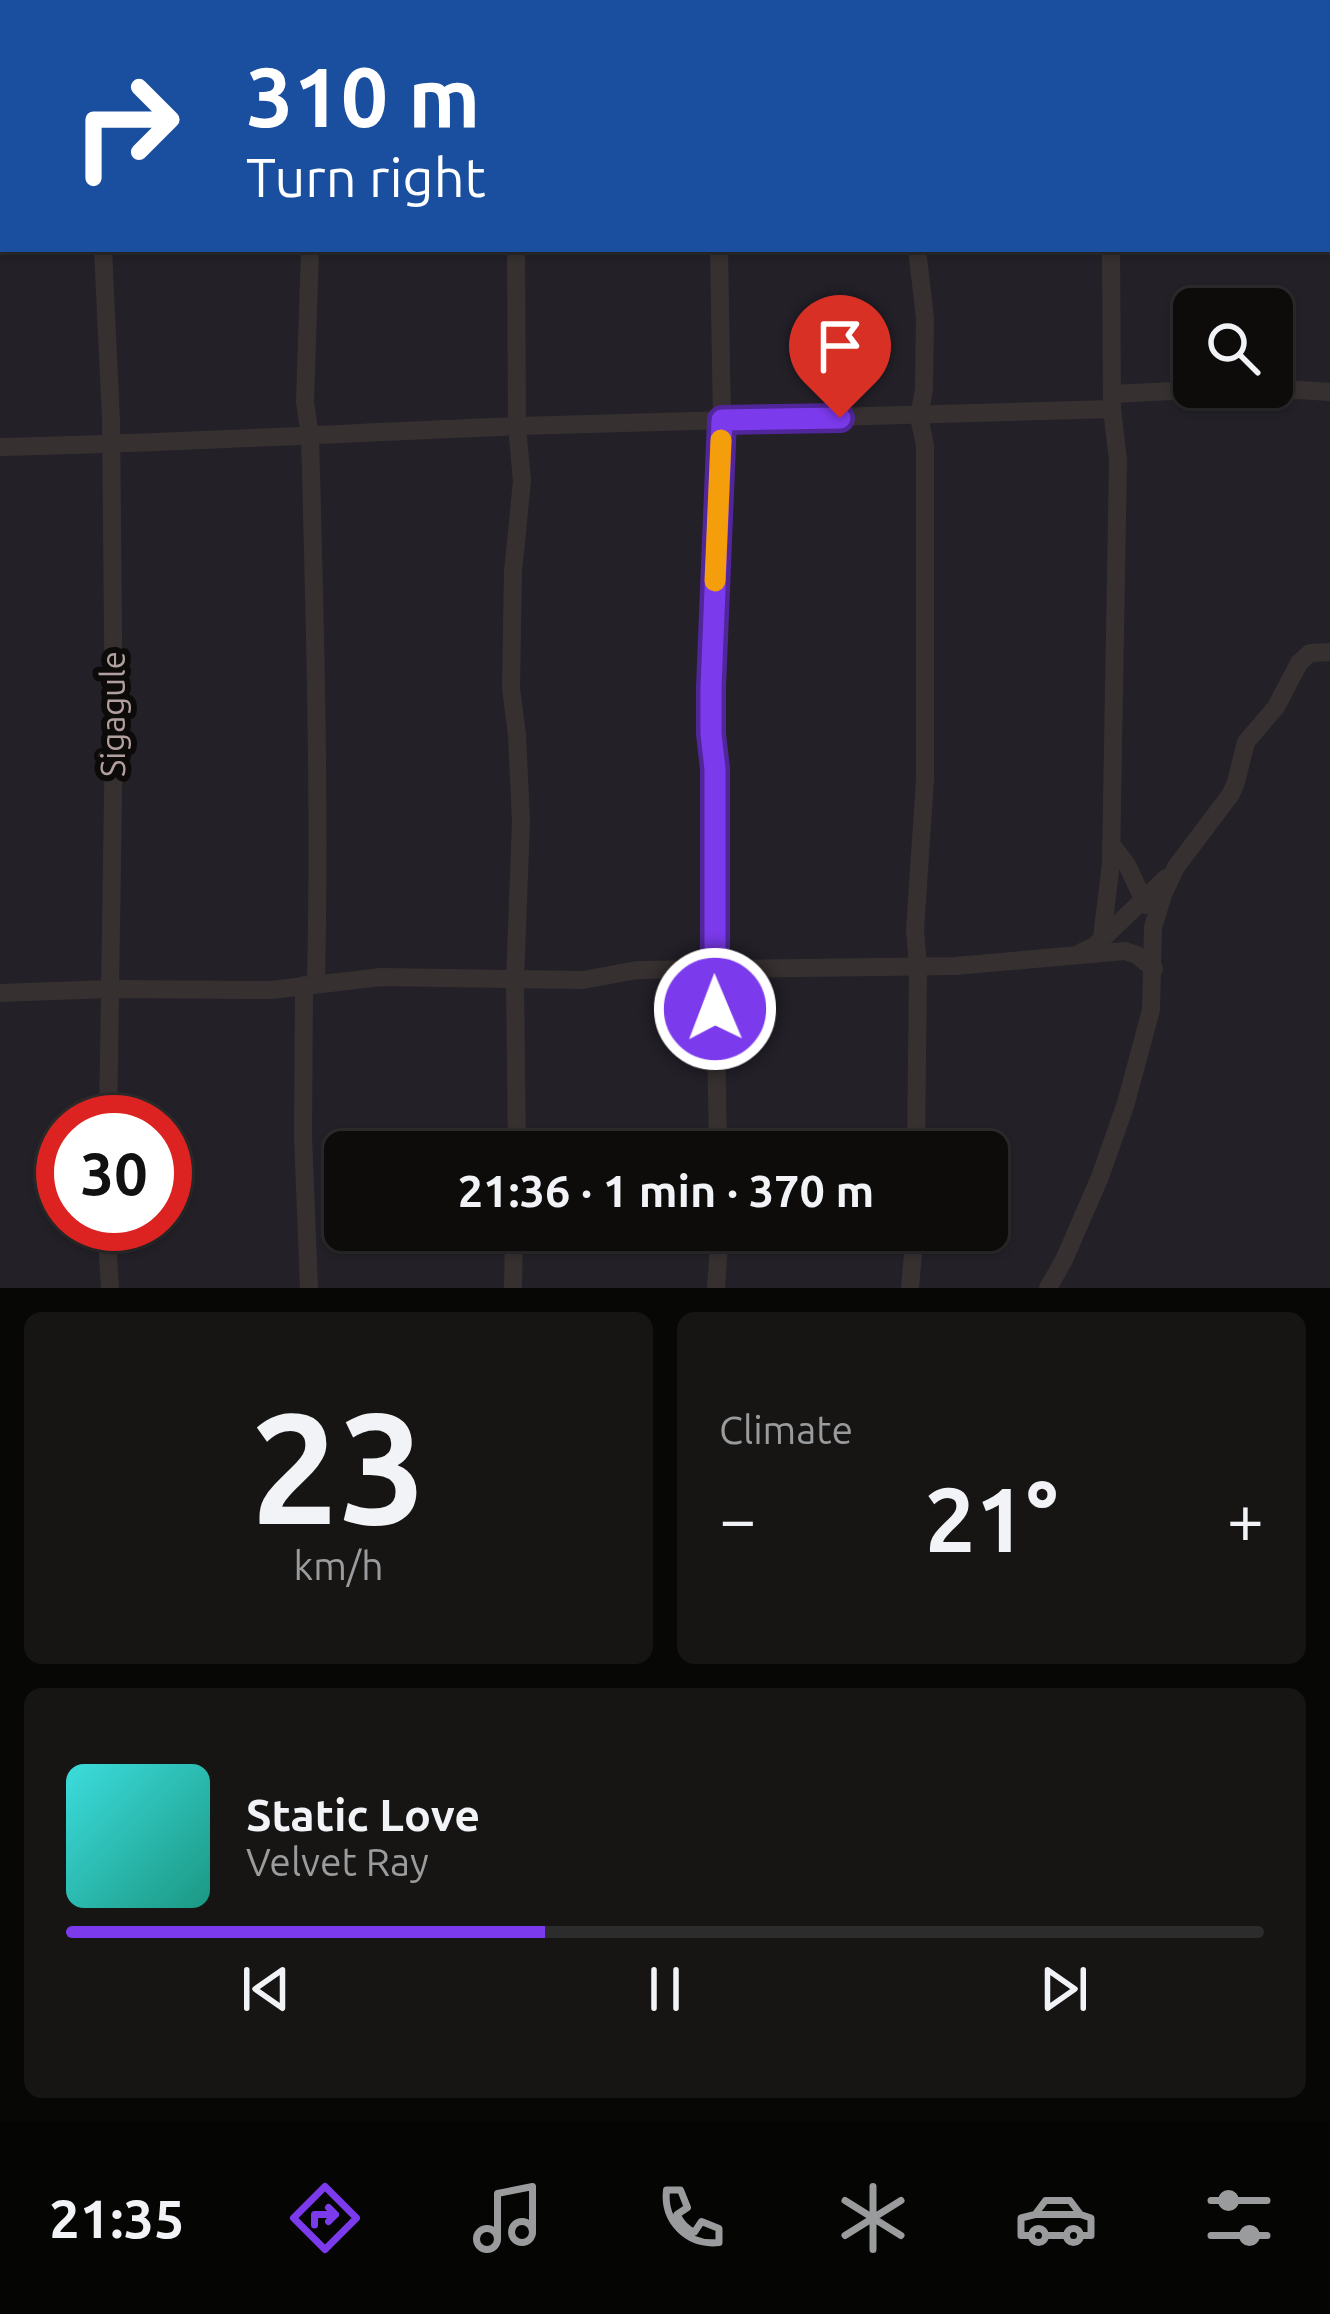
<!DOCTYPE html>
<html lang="en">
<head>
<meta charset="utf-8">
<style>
	:root { --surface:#0d0c0b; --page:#161514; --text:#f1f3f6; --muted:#9a9b9d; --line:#2d2c2c; --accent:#7c3aed }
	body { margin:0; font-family:Ubuntu,sans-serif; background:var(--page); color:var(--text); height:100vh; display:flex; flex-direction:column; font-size:45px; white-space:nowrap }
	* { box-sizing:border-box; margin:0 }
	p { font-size:39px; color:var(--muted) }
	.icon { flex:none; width:66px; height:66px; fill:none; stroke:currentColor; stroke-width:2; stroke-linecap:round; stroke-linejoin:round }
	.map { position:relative; height:1288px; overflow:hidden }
	.details { display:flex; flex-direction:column; gap:24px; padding:24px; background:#070706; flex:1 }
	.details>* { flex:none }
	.hud { position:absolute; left:0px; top:0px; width:1332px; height:252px; box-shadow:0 3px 9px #0004,0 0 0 3px var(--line); background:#1a4fa0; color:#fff; overflow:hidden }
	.tools { position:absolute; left:1173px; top:288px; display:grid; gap:24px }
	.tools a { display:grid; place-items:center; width:120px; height:120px; border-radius:18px; background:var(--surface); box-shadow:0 3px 9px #0004,0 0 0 3px var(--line); font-size:60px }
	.speed { position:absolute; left:36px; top:1095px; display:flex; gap:24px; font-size:60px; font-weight:700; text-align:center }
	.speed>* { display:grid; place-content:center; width:156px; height:156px; border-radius:50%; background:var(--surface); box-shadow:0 3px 9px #0004,0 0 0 3px var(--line); line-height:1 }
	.speed .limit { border:18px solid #d22; background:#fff; color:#111 }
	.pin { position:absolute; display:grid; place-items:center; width:102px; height:102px; color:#fff; margin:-123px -51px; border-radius:50% 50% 50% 0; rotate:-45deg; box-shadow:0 0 12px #0007 }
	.pin .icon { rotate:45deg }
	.me { position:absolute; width:132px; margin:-66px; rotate:359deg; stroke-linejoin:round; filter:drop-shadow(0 0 9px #0008) }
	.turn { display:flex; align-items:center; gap:42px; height:252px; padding:0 48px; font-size:54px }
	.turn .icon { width:156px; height:156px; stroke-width:2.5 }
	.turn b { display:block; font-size:84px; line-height:102px }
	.big { font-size:90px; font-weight:700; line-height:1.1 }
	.details .widget { flex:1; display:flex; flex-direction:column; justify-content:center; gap:18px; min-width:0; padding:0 42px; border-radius:18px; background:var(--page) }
	.details .dial { align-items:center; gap:0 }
	.dial b { font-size:156px; line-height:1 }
	.song { display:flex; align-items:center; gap:36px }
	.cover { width:144px; height:144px; border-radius:18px; background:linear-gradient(135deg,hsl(180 70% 55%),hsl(170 70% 35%)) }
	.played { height:12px; border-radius:6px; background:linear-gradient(90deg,var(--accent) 40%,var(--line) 40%) }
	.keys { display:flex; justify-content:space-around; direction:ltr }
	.heat { display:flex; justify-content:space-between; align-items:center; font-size:66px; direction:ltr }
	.details .tiles { flex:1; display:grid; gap:24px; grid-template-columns:1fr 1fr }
	.widget:last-child { grid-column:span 2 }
	.trip { position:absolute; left:324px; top:1131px; width:684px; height:120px; border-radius:18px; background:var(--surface); box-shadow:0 3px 9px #0004,0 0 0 3px var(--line); font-weight:700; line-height:120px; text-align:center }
	.dock { display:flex; height:192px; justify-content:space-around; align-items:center; background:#050504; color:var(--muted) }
	.dock .icon { width:84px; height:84px }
	.dock .on { color:var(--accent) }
	.dock b { font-size:54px; color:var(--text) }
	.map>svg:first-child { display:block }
</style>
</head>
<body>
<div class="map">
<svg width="1330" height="1288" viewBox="0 0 1330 1288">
	<rect width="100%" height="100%" fill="#11100f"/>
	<path fill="#232028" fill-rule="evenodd" d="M 0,0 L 1330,0 L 1330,1288 L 0,1288 ZM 3,3 L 1329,3 L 1329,249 L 3,249 ZM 1194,309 L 1272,309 L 1272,387 L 1194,387 ZM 63,1122 L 165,1122 L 165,1224 L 63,1224 ZM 345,1152 L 987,1152 L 987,1230 L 345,1230 Z"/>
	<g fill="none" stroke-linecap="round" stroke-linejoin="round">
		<g stroke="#363130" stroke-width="18">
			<path d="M 310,0 L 310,3"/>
			<path d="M 1090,0 L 1091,3"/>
			<path d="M 107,3 L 107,0"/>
			<path d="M 520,3 L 520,0"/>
			<path d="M 720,3 L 720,0"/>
			<path d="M 924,3 L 924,0"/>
			<path d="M 1329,216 L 1330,228"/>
			<path d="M 103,249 L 111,420 L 114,732 L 108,1122"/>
			<path d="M 310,249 L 305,402 L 310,437 C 315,619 320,801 316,983"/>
			<path d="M 516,249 L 517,426 L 522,481 L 513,572 L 511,688 L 517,735 L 521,821 L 515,981 L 517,1152"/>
			<path d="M 1112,394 L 1173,391 L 1207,397 L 1298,390 L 1330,392"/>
			<path d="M 0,447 C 173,443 346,433 519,426 C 717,419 914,416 1112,409"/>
			<path d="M 1111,844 L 1127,865 L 1146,905"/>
			<path d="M 1100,941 L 1166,878"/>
			<path d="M 1082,952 L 1095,946 L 1102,938 L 1111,863 L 1118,460 L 1112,409 L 1111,249"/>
			<path d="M 304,985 L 303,1137 L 309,1288"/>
			<path d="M 0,993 L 109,989 L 271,990 L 381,977 L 583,980 L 637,970 L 955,966 L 1125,951 L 1137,955 L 1154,969"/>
			<path d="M 718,1152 L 714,921 L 715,769 L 711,734 L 722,420 L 719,249"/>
			<path d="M 916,1152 L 918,966 L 915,930 L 925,780 L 925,445 L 919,417 L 924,389 L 925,318 L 917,249"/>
			<path d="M 106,1224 L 110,1288"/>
			<path d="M 513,1288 L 514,1230"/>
			<path d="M 716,1288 L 720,1230"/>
			<path d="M 910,1288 L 915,1230"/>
			<path d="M 1048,1288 L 1064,1260 L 1100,1177 L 1126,1103 L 1151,1010 L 1153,927 L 1164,892 L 1176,867 L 1231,794 L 1236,782 L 1246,742 L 1276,707 L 1299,663 L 1310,653 L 1330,652"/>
		</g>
	</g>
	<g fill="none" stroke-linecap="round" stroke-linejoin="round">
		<defs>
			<path id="route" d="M 715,1009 L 715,769 L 711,734 L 711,687 L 722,420 L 840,418"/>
		</defs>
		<use href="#route" stroke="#51269a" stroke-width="30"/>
		<use href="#route" stroke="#7c3aed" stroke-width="21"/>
		<path stroke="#f59e0b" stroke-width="21" d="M 715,581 L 721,440"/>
	</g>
	<g text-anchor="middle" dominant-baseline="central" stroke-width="12" stroke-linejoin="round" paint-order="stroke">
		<g font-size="33" fill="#b2a0a0" stroke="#0c0b0a">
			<text transform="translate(112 714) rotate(-90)">Sigagule</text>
		</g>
	</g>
</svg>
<div class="tools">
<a><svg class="icon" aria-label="search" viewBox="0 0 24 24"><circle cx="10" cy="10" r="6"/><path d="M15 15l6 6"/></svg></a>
</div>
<div class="speed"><div class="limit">30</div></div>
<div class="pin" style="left:840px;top:418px;background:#d93025"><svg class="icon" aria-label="arrive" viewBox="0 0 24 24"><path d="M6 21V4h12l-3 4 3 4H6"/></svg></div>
<svg class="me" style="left:715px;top:1009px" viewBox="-20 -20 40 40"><circle r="17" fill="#7c3aed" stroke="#fff" stroke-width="3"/><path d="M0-11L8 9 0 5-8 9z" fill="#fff"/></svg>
<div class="trip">21:36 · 1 min · 370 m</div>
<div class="hud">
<div class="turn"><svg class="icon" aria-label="right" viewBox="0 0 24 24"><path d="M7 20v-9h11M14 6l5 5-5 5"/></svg><div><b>310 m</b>Turn right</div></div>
</div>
</div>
<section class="details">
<div class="tiles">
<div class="widget dial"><b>23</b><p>km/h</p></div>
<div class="widget"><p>Climate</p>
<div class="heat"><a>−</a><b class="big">21°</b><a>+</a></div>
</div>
<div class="widget">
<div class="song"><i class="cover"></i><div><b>Static Love</b><p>Velvet Ray</p></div></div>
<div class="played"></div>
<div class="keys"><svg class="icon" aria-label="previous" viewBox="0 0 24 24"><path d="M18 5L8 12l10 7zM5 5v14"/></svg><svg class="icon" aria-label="pause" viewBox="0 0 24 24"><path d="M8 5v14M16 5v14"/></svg><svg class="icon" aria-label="next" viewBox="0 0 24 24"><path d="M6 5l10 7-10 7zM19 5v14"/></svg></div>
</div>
</div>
</section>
<nav class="dock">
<b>21:35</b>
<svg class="icon on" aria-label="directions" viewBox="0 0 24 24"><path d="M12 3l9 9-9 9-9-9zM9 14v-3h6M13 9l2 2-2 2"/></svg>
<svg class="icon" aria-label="music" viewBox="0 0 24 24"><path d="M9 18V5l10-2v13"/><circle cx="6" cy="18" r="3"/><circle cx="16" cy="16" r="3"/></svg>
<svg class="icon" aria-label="phone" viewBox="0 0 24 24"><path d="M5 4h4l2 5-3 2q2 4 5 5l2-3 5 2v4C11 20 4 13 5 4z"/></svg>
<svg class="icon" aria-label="climate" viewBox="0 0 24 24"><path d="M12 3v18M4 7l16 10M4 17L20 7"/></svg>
<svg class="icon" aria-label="car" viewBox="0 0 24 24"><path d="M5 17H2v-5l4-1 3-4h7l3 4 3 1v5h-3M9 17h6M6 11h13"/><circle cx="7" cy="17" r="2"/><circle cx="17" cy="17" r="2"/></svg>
<svg class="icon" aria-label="filters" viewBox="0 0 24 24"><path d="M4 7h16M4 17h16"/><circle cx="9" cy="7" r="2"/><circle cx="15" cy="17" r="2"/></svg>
</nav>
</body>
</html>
